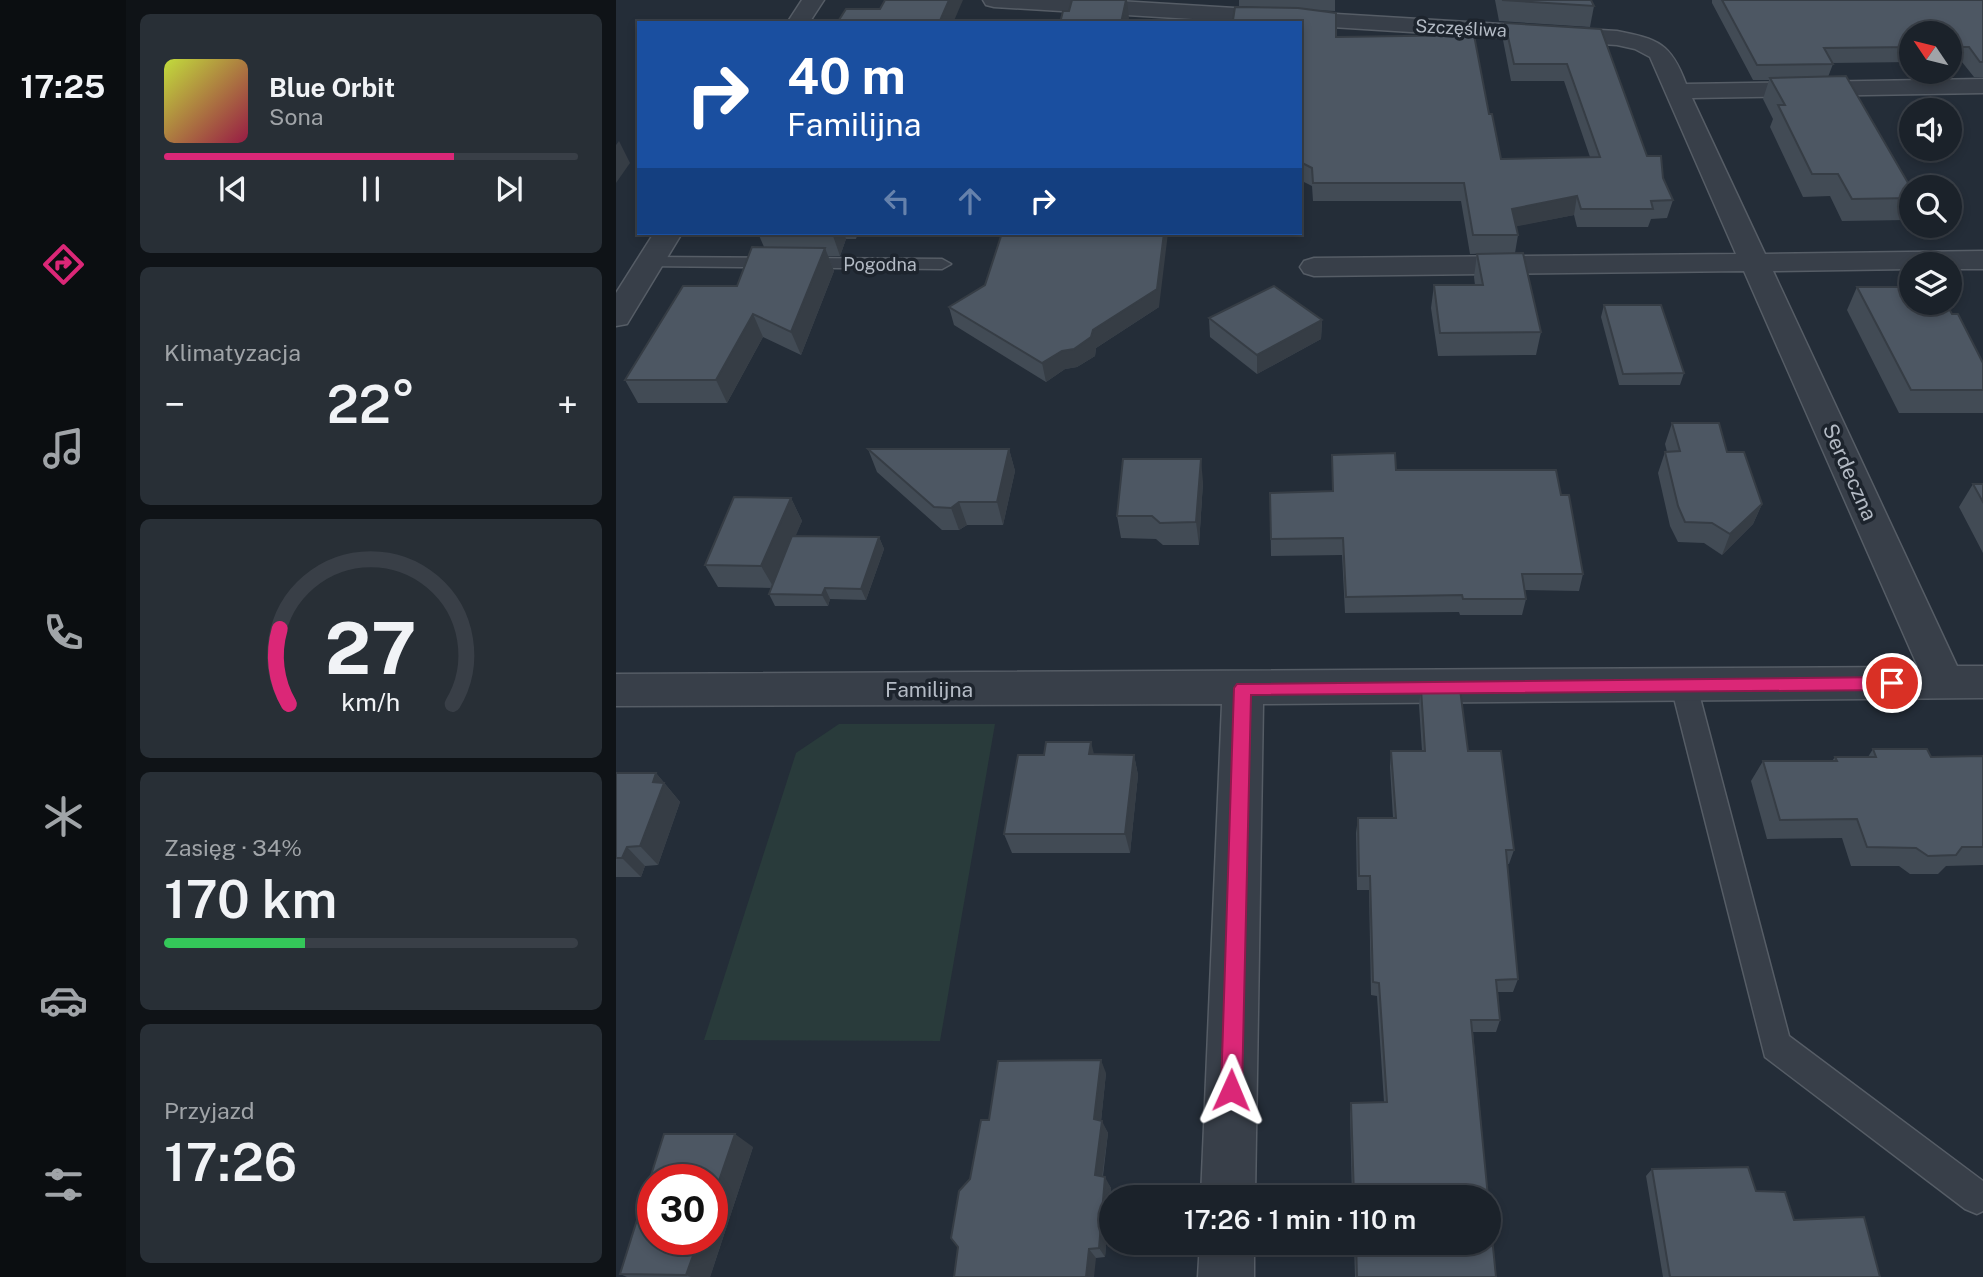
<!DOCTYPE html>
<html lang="pl">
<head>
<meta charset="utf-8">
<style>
	:root { --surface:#1b222a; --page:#282f36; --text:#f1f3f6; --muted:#a0a4a8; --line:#393f47; --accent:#db2777 }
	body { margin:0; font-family:"Public Sans",sans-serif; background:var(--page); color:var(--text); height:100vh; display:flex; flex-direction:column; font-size:26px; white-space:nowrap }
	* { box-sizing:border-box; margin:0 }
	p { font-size:23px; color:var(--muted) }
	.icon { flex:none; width:38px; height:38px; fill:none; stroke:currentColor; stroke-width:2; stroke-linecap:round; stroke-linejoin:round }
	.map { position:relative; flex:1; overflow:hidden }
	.sheet { display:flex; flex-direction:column; gap:14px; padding:14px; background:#0f1317; width:490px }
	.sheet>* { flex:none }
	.top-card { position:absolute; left:21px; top:21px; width:665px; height:214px; border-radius:0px; box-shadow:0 4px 10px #0003,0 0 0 2px var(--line); background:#1a4fa0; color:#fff; overflow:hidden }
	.needle { width:46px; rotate:305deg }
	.tools { position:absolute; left:1283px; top:21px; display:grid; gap:14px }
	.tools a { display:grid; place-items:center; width:63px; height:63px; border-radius:50%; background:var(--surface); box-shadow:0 4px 10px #0003,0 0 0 2px var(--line); font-size:35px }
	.speed { position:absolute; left:21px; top:1164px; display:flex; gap:14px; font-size:35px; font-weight:700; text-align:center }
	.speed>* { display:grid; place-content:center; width:91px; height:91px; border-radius:50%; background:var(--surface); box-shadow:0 4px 10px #0003,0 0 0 2px var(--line); line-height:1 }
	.speed .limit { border:10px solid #d22; background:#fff; color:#111 }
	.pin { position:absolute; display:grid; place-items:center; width:60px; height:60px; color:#fff; margin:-30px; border:4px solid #fff; border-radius:50%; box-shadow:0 2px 7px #0007 }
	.me { position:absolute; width:77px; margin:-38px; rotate:1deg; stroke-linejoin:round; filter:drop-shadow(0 0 5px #0008) }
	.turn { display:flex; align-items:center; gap:24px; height:147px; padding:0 35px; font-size:32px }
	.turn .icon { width:91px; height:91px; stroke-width:2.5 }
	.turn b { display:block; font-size:49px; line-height:60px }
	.lanes { display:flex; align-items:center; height:66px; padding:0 35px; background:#0003; justify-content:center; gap:35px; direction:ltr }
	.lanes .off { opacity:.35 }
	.big { font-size:52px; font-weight:600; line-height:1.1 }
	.sheet .tile { flex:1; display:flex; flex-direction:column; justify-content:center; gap:10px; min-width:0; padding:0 24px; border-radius:10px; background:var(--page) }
	.sheet .dial { align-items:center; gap:0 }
	.dial svg { height:182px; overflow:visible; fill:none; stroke:var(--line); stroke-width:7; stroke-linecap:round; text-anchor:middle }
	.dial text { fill:var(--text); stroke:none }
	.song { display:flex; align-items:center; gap:21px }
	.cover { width:84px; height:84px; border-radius:10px; background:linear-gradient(135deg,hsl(70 70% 55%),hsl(340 70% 35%)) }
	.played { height:7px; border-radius:4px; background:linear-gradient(90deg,var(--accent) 70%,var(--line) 70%) }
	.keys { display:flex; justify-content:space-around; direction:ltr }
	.heat { display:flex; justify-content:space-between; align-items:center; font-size:38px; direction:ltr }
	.charge { height:10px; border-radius:5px; background:linear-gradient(90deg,#34c759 34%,var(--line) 0) }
	.trip { position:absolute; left:483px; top:1185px; width:402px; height:70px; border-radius:35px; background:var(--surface); box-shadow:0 4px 10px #0003,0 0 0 2px var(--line); font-weight:600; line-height:70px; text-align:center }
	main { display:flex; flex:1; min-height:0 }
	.tab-bar { display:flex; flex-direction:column; width:126px; justify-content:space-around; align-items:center; background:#0b0e11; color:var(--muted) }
	.tab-bar .icon { width:49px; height:49px }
	.tab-bar .active { color:var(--accent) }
	.tab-bar b { font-size:32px; color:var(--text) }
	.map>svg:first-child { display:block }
</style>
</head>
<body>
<main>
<nav class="tab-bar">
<b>17:25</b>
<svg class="icon active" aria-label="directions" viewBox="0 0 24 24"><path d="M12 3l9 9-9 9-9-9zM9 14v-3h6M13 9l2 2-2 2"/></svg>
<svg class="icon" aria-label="music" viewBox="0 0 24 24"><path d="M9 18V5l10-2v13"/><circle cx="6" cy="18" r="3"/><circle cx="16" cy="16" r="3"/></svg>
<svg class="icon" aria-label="phone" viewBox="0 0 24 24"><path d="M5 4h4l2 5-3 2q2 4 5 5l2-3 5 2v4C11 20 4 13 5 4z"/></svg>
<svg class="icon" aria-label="climate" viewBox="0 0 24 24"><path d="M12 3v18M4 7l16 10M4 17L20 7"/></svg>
<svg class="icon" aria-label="car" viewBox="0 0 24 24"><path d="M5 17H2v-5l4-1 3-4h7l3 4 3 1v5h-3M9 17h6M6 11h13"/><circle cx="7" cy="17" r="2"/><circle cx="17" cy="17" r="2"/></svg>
<svg class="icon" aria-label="filters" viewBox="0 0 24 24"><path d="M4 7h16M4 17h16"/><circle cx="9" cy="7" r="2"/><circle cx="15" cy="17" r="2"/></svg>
</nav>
<section class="sheet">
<div class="tile">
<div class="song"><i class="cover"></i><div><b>Blue Orbit</b><p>Sona</p></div></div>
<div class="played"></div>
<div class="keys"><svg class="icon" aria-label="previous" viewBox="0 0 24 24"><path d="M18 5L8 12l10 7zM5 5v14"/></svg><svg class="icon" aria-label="pause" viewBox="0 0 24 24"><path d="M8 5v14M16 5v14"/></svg><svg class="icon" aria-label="next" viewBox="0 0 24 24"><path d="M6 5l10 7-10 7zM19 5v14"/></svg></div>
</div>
<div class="tile"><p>Klimatyzacja</p>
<div class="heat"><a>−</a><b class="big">22°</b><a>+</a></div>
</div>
<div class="tile dial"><svg viewBox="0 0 100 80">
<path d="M14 69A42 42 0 1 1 86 69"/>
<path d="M14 69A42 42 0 0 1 10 36" stroke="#db2777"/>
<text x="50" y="56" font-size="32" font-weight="700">27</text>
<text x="50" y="72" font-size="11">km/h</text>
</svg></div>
<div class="tile"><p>Zasięg · 34%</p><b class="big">170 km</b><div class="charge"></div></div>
<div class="tile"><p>Przyjazd</p><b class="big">17:26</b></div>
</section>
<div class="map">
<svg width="1367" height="1277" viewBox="0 0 1367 1277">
	<rect width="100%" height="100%" fill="#242d38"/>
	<path fill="#293b3b" d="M 223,724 L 379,724 L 324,1041 L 88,1040 L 180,753 Z"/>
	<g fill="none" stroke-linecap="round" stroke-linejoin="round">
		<defs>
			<g id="service">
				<path d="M 34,257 L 326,259 L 335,264 L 326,269 L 28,266 L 25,262 Z"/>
				<path d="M 1068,676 L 1077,679 L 1081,686 L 1173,1036 L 1367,1181 L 1367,1211 L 1361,1214 L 1349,1209 L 1149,1057 L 1055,686 L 1059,679 Z"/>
			</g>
			<g id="minor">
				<path d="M 186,0 L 208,0 L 193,23 L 171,23 Z"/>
				<path d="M 367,0 L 486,0 L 1001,31 C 1042,39 1055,43 1070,84 L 1367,79 L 1367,93 L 1076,98 L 1149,254 L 1367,251 L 1367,269 L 1334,269 L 1334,264 L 1295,264 L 1295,269 L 1157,271 L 1341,666 L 1367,666 L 1367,698 L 647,704 L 639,1197 L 585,1197 L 606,704 L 0,706 L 0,674 L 1302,667 L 1128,271 L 698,276 L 688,273 L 684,267 L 688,261 L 698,258 L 1120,254 L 1034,57 L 1019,49 L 1001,45 L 684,25 L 684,23 L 642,23 L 378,7 L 370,5 Z"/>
				<path d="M 38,233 L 66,233 L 11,324 L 0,326 L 0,293 Z"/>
				<path d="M 584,1242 L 638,1242 L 638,1277 L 582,1277 Z"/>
			</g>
		</defs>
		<use href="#service" stroke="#565d66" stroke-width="3"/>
		<use href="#minor" stroke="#565d66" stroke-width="3"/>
		<use href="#service" fill="#383f49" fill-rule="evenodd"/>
		<use href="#minor" fill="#383f49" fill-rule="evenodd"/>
	</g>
	<g fill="#424b55">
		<path d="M 623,0 L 719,0 L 719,11 L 696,10 L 720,37 L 873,114 L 885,159 L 974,157 L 948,81 L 895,81 L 887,40 L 889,23 L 985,29 L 1031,156 L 1047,178 L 1057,200 L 1051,218 L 1035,219 L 1032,227 L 961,227 L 958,215 L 900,226 L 902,235 L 899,253 L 854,254 L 845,201 L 697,201 L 696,186 L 684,180 L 684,23 L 617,20 L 664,8 L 623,6 Z"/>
		<path d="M 879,0 L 975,0 L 978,6 L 974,27 L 883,21 Z"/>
		<path d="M 1096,0 L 1367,0 L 1367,77 L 1358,77 L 1346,62 L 1334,62 L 1334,33 L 1295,33 L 1295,62 L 1216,63 L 1217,64 L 1212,77 L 1295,188 L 1295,211 L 1291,220 L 1226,221 L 1214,196 L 1187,197 L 1154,127 L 1157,119 L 1147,99 L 1153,80 L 1137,80 L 1096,3 Z"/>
		<path d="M 142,233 L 242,233 L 240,239 L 230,239 L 224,256 L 212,256 L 218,271 L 185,355 L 147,337 L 111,403 L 22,403 L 9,380 L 121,286 L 148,247 Z"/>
		<path d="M 861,254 L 925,332 L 920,355 L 822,356 L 815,308 L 818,285 L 859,285 L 858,277 Z"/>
		<path d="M 1241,287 L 1336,314 L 1367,363 L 1367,413 L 1283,413 L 1231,310 Z"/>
		<path d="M 988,305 L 1068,373 L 1064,385 L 1003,385 L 985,317 Z"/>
		<path d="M 333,307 L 543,307 L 480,348 L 479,356 L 461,367 L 449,369 L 430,382 L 338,325 Z"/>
		<path d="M 593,318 L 706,320 L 705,339 L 641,374 L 594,337 Z"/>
		<path d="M 1056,423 L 1111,452 L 1146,504 L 1137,524 L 1106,555 L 1088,543 L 1062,542 L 1054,526 L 1042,473 L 1049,452 L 1051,452 L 1049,444 Z"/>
		<path d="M 252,449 L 393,449 L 399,471 L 387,525 L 351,525 L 343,530 L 326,530 L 261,472 Z"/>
		<path d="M 716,455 L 780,470 L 945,495 L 967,574 L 963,591 L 909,590 L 910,599 L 906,615 L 844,615 L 843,612 L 729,613 L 726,555 L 655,556 L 654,493 L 716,491 Z"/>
		<path d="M 587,482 L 583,545 L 547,545 L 540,539 L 505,538 L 501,516 Z"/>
		<path d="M 1357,484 L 1367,484 L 1367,553 L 1343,507 Z"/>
		<path d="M 175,498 L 186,521 L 179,536 L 263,537 L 268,549 L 250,600 L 214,599 L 212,606 L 159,606 L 153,594 L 156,588 L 102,587 L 89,565 Z"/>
		<path d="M 805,689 L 852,751 L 898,850 L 893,864 L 891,864 L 902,979 L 897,992 L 882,992 L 884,1020 L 880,1032 L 857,1032 L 872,1197 L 736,1197 L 734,1113 L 735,1103 L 768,1102 L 761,996 L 755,995 L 753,890 L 741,890 L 740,833 L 742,818 L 777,818 L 774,767 L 775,751 L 806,751 L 803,705 Z"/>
		<path d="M 1257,749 L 1315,757 L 1367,756 L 1367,865 L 1330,866 L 1322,874 L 1294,874 L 1283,866 L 1235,866 L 1226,838 L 1151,839 L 1135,781 L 1147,761 L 1216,761 L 1219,757 L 1252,757 Z"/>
		<path d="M 478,754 L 518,755 L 522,775 L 514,853 L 396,853 L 388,834 Z"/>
		<path d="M 0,773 L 40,773 L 64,802 L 42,865 L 29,866 L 25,877 L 0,877 Z"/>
		<path d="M 490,1073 L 485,1121 L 492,1133 L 487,1176 L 495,1188 L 489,1257 L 480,1258 L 342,1247 L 354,1179 L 373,1120 Z"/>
		<path d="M 137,1147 L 94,1277 L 11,1277 L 4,1274 Z"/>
		<path d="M 1036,1169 L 1140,1191 L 1178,1220 L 1264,1277 L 1047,1277 L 1030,1176 Z"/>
		<path d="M 738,1242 L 873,1242 L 880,1277 L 739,1277 Z"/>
	</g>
	<g fill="#363d45">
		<path d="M 333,0 L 347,0 L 337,23 L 323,23 Z"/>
		<path d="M 510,0 L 511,0 L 513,18 L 512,23 L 505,23 Z"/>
		<path d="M 3,141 L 14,163 L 0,183 L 0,145 Z"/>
		<path d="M 961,196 L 958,215 L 893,228 L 896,209 Z"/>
		<path d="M 216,233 L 228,233 L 230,239 L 224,256 Z"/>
		<path d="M 548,233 L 552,233 L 543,307 L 480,348 L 479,356 L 461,367 L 449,369 L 430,382 L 426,363 L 477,330 Z"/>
		<path d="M 209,248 L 218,271 L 185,355 L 175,332 Z"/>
		<path d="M 137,314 L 147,337 L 111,403 L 100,380 Z"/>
		<path d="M 706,320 L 705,339 L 641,374 L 641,355 Z"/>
		<path d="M 393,449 L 399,471 L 387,525 L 381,502 Z"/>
		<path d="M 585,459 L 587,482 L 583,545 L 580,522 Z"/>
		<path d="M 175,498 L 186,521 L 158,588 L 145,566 Z"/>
		<path d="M 343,502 L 351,525 L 343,530 L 335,508 Z"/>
		<path d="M 1146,504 L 1137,524 L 1106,555 L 1114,534 Z"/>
		<path d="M 263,537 L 268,549 L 250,600 L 245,589 Z"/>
		<path d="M 209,588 L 214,599 L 212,606 L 206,595 Z"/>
		<path d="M 475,742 L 480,762 L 473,754 Z"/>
		<path d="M 518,755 L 522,775 L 514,853 L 509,834 Z"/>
		<path d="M 40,773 L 64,802 L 42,865 L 24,846 L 37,782 Z"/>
		<path d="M 11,847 L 29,866 L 25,877 L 6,858 Z"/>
		<path d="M 485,1060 L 490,1073 L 484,1131 L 478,1119 Z"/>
		<path d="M 486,1121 L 492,1133 L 485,1185 L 479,1175 Z"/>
		<path d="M 119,1134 L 137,1147 L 94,1277 L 75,1277 L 70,1275 L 83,1239 L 96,1239 L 96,1201 Z"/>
		<path d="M 489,1177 L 495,1188 L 489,1257 L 483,1248 Z"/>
		<path d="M 473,1249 L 480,1258 L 478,1277 L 470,1277 Z"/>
	</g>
	<g fill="#4d5763" stroke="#363d45" stroke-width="2">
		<path d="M 269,0 L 333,0 L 323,23 L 221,23 L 230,9 L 264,9 Z"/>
		<path d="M 456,0 L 510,0 L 505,23 L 444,23 L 447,11 L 453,11 Z"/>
		<path d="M 886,0 L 975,0 L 978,6 Z"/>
		<path d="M 1106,0 L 1367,0 L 1367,62 L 1364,62 L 1353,47 L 1334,47 L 1334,33 L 1295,33 L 1295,47 L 1208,48 L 1217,64 L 1141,65 Z"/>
		<path d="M 619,7 L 682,8 L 720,13 L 720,37 L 858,35 L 873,114 L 876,114 L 885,159 L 984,157 L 951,64 L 898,64 L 889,23 L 985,29 L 1031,156 L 1045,156 L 1047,178 L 1057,200 L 1035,201 L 1037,209 L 965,209 L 961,196 L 896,209 L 902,235 L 857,235 L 848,183 L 697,183 L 696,168 L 684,162 L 684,23 L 541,23 L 541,20 L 617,20 Z"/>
		<path d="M 1230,76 L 1295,188 L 1295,198 L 1236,199 L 1222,174 L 1196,174 L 1162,105 L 1169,105 L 1154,78 Z"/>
		<path d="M 386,233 L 548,233 L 541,289 L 477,330 L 475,337 L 458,349 L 446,351 L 426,363 L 333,307 L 369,285 Z"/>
		<path d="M 136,247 L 209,248 L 175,332 L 137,314 L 100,380 L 9,380 L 67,286 L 121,286 Z"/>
		<path d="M 907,253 L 925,332 L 824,333 L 818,285 L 867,285 L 861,254 Z"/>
		<path d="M 658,286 L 706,320 L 641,355 L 593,318 Z"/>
		<path d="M 1241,287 L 1295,287 L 1295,303 L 1330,303 L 1336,314 L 1342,314 L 1367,363 L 1367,390 L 1295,390 Z"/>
		<path d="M 988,305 L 1045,305 L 1068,373 L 1007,374 Z"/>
		<path d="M 1056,423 L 1103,423 L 1111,452 L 1128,452 L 1146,504 L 1114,534 L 1096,523 L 1069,522 L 1062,506 L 1049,452 L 1064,451 Z"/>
		<path d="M 252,449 L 393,449 L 381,502 L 343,502 L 335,508 L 318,507 Z"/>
		<path d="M 779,453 L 780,470 L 940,470 L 945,495 L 953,495 L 967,574 L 906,574 L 910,599 L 847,599 L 846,595 L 730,597 L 727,538 L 655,539 L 654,493 L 717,491 L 716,455 Z"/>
		<path d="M 507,459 L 585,459 L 580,522 L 544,523 L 536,516 L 501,516 Z"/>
		<path d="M 1357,484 L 1367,484 L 1367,502 Z"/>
		<path d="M 118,497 L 175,498 L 145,566 L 89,565 Z"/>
		<path d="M 176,536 L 263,537 L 245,589 L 209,588 L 206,595 L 153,594 Z"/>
		<path d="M 805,689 L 844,689 L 852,751 L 885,751 L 898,850 L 890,850 L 902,979 L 880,980 L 884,1020 L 855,1020 L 872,1197 L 738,1197 L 735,1103 L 771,1102 L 763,983 L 757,982 L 754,876 L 743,876 L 742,818 L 780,818 L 775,751 L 809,751 Z"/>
		<path d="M 430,742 L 475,742 L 473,754 L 518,755 L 509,834 L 388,834 L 402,755 L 428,755 Z"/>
		<path d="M 1257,749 L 1311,749 L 1315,757 L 1367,756 L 1367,847 L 1346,847 L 1340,855 L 1312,856 L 1300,848 L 1251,847 L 1241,819 L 1164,820 L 1147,761 L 1221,761 L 1219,757 L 1260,757 Z"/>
		<path d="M 0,773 L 40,773 L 37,782 L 48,783 L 24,846 L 11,847 L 6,858 L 0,858 Z"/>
		<path d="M 485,1060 L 478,1119 L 486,1121 L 479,1175 L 489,1177 L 483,1248 L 473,1249 L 470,1277 L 338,1277 L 342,1247 L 335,1238 L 343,1191 L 354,1179 L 365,1120 L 373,1120 L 382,1061 Z"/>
		<path d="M 48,1134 L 119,1134 L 96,1201 L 96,1180 L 37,1180 L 37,1239 L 83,1239 L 70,1275 L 4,1274 Z"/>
		<path d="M 1132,1167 L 1140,1191 L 1169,1192 L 1178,1220 L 1248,1217 L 1264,1277 L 1054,1277 L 1036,1169 Z"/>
		<path d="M 873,1207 L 880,1277 L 741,1277 L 740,1242 L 873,1242 Z"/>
	</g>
	<path fill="#db2777" stroke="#8e194d" stroke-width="2" d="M 1276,677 L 1282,678 L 1284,683 L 1282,688 L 1276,690 L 635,695 L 626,1090 L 623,1097 L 615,1100 L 608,1097 L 605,1090 L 618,688 L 621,684 Z"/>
	<g text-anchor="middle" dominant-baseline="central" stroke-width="7" stroke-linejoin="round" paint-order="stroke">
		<g font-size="18" fill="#b3bac4" stroke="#1d242d">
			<text transform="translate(845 28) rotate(3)">Szczęśliwa</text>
			<text x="264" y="264">Pogodna</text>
		</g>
		<g font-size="21" fill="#b3bac4" stroke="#1d242d">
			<text transform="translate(1234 472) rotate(66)">Serdeczna</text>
			<text x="313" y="689">Familijna</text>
		</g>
	</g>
</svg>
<div class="tools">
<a><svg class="needle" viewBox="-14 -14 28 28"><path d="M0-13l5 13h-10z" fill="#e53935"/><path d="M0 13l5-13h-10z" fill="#a0a4a8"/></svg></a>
<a><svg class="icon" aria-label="sound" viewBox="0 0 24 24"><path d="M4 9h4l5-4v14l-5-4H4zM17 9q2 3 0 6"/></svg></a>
<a><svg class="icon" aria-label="search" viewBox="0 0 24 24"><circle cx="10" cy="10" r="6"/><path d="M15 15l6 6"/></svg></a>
<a><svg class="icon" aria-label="layers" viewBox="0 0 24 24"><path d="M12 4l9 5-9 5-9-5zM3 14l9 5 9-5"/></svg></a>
</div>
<div class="speed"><div class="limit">30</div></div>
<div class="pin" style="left:1276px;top:683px;background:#d93025"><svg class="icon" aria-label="arrive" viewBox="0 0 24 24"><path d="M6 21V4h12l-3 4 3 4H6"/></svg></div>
<svg class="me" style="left:615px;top:1090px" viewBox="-20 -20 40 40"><path d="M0-17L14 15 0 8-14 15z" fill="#db2777" stroke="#fff" stroke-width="4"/></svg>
<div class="trip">17:26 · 1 min · 110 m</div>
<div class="top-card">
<div class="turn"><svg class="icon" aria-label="right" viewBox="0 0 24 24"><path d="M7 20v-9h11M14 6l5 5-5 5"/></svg><div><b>40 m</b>Familijna</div></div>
<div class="lanes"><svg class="icon off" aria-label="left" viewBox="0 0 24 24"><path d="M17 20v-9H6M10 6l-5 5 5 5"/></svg><svg class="icon off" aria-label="ahead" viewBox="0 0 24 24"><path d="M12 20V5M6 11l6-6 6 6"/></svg><svg class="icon" aria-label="right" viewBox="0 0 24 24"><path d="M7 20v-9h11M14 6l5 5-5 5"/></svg></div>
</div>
</div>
</main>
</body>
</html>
